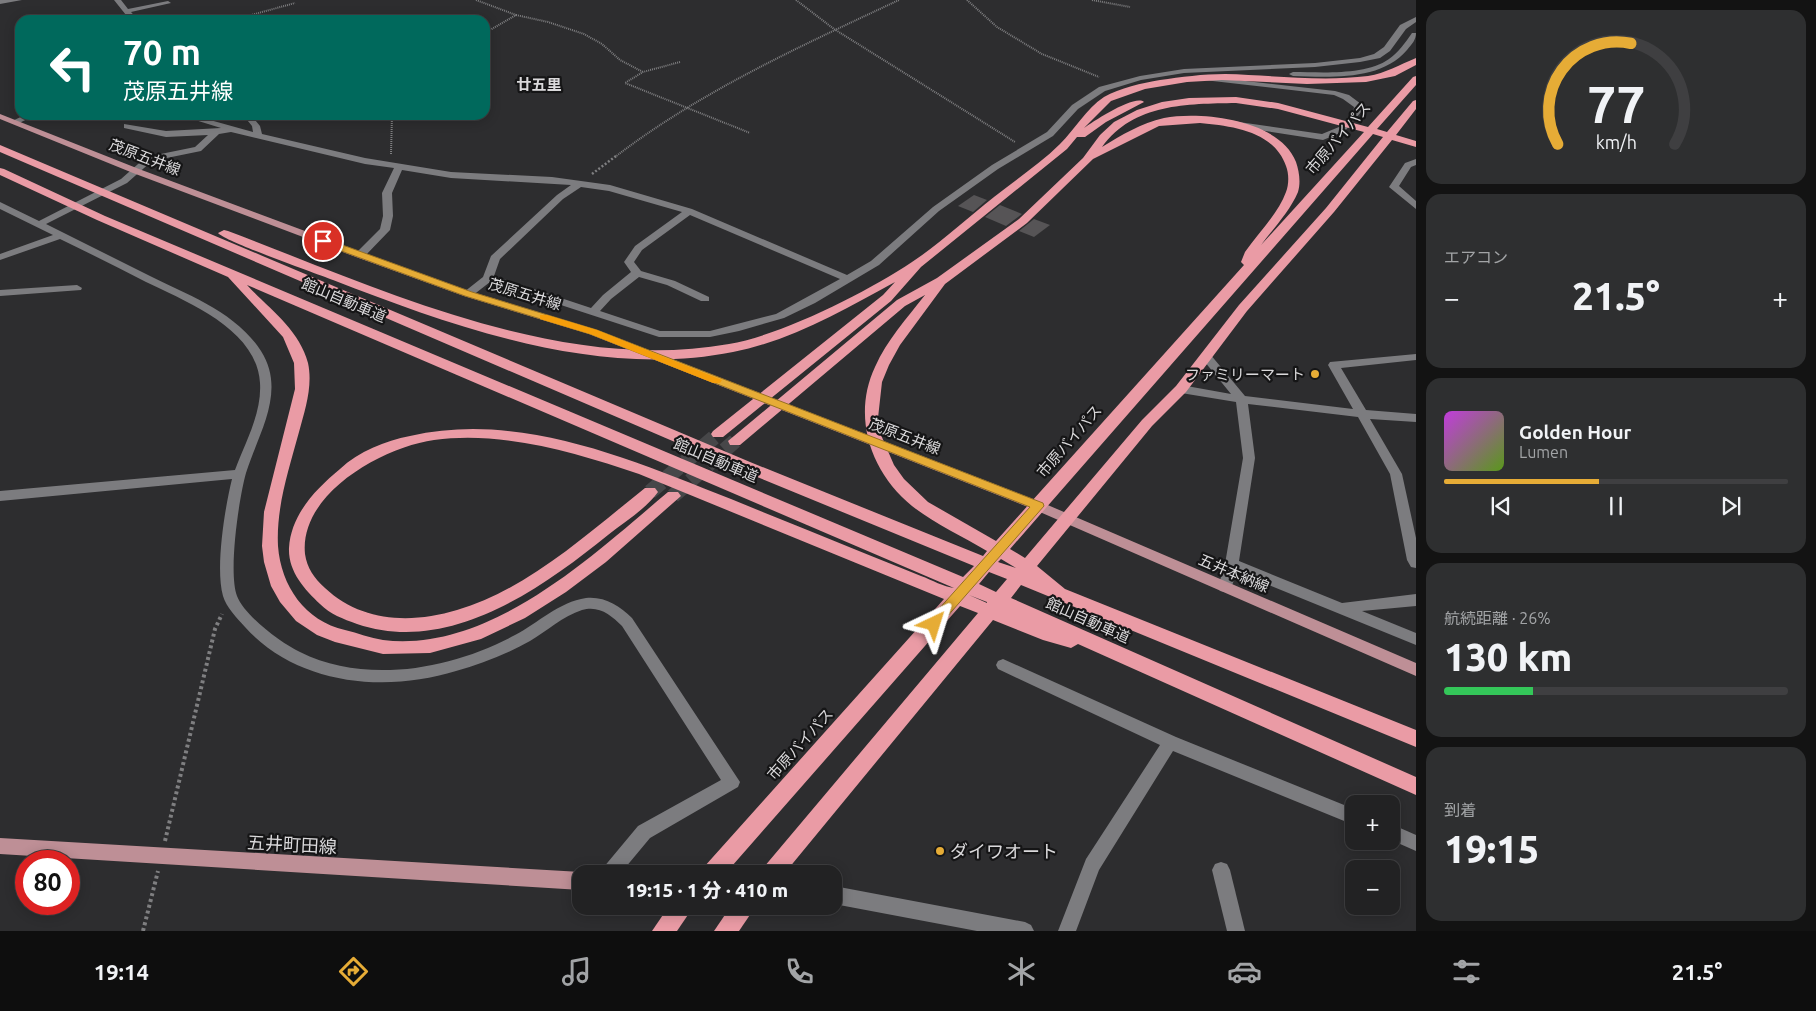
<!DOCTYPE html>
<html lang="ja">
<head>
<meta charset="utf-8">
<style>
	:root { --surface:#222223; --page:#2e2f30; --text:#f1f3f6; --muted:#a2a4a6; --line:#3f3f41; --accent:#e6ac36 }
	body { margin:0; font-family:Ubuntu,"Noto Sans JP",sans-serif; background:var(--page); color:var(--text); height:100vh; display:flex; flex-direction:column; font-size:19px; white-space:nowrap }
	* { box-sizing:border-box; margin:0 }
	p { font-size:16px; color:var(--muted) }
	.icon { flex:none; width:28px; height:28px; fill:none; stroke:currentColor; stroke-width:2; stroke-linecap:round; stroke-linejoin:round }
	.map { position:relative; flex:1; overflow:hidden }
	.drawer { display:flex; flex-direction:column; gap:10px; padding:10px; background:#131313; width:400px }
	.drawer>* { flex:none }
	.banner { position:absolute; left:15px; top:15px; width:475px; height:105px; border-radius:15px; box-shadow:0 2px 12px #0003,0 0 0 1px var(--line); background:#00695c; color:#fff; overflow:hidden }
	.tools { position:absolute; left:1345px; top:795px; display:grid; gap:10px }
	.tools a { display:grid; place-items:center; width:55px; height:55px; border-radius:10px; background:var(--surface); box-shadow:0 2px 12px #0003,0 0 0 1px var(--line); font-size:25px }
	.speed { position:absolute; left:15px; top:850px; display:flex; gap:10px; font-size:25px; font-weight:700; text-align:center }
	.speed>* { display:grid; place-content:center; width:65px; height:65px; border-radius:50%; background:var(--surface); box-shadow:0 2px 12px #0003,0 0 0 1px var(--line); line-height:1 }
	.speed .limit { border:8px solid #d22; background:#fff; color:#111 }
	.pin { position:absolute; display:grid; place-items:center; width:42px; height:42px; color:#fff; margin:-21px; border:2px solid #fff; border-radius:50%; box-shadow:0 1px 5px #0007 }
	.me { position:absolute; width:55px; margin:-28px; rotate:41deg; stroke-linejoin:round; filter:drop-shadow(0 0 4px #0008) }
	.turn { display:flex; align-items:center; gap:18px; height:105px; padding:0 25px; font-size:22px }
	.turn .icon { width:65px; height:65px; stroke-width:2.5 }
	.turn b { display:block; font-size:35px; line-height:42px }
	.big { font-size:38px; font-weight:800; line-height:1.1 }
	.drawer .card { flex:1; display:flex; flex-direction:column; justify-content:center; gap:8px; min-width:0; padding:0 18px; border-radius:15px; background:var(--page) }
	.drawer .dial { align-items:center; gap:0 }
	.dial svg { height:130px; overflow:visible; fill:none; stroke:var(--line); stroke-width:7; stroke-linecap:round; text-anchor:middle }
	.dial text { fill:var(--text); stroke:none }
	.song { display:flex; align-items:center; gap:15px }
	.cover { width:60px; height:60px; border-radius:8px; background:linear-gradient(135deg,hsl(290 70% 55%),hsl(90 70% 35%)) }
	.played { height:5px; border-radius:2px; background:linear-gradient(90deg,var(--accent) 45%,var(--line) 45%) }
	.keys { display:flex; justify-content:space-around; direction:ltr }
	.heat { display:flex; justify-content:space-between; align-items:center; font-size:28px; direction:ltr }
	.charge { height:8px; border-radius:4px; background:linear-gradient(90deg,#34c759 26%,var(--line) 0) }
	.trip { position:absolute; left:572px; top:865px; width:270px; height:50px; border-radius:15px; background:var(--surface); box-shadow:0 2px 12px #0003,0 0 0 1px var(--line); font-weight:800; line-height:50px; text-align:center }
	.menu { display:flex; height:80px; justify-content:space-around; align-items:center; background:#0e0e0e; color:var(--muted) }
	.menu .icon { width:35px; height:35px }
	.menu .on { color:var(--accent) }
	.menu b { font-size:22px; color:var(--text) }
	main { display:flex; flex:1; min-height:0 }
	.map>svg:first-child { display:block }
</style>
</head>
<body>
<main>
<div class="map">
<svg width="1416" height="931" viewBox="0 0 1416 931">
	<rect width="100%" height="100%" fill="#2d2d2f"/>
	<g fill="#565456">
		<path d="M 974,195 L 987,200 L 973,212 L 958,206 Z"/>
		<path d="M 1000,205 L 1022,214 L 1006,226 L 985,217 Z"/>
		<path d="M 1034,219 L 1050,225 L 1034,237 L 1019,231 Z"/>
	</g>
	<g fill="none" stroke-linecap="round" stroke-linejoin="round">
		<g stroke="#474749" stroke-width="15" stroke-dasharray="15 8" stroke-linecap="butt">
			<path d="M 650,492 L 718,434"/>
			<path d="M 673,496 L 735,441"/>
		</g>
		<g stroke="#7f7f81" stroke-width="2" stroke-dasharray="1 1" stroke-linecap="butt">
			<path d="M 476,0 L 516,15 L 485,33"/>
			<path d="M 796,0 L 834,29 L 1015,142"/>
			<path d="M 967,0 L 997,27 L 1042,54 L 1099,77"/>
			<path d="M 1092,0 L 1130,7"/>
			<path d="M 516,15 L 548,22 L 584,34 L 602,44 L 620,60 L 643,72"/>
			<path d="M 233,20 L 295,3"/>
			<path d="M 680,62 L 643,72 L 625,83 L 750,133"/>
			<path d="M 391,154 L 392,115"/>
			<path d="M 615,157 C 701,91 801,46 899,0"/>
		</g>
		<path stroke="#7f7f81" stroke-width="2.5" stroke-dasharray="2 2" stroke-linecap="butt" d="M 592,174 L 616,156"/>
		<g stroke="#7f7f81" stroke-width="4" stroke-dasharray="3 3" stroke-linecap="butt">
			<path d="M 165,841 L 215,629 L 222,614"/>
			<path d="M 143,931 L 158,871"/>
		</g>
		<g fill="#7c7c7f" fill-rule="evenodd">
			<path d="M 0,0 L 22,0 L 0,4 Z"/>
			<path d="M 114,0 L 121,0 L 128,9 L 168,1 L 171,3 L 131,12 L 138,20 L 130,20 Z"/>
			<path d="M 1416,17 L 1416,22 L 1406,29 L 1390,51 L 1380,58 L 1360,62 L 1315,67 L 1184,73 L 1141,80 L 1105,91 L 1078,109 L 1053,136 L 998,169 L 939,211 L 879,265 L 815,303 L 784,318 L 739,331 L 710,337 L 659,337 L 490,282 L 472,296 L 464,296 L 464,292 L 483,277 L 491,256 L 557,195 L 571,185 L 451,178 L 402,170 L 392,193 L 393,216 L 390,230 L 364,257 L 360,258 L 355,255 L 356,253 L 380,229 L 383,216 L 382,193 L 394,168 L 365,164 L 231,132 L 219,134 L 201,151 L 152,161 L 127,183 L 46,224 C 80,241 114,258 148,275 C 188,295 236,312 261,351 C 287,392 258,434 246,473 C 239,498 228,572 237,596 C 244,615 281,643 300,652 C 366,685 452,669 515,635 C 538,623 559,602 586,598 C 604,596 620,606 632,618 L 740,782 L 738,787 L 650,838 L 620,874 L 600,874 L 603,868 L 638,826 L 721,780 L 622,626 C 611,615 599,605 582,610 C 563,616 547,631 530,641 C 507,654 481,664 456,671 C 385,693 297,685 245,627 C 237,618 226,607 223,596 C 215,568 225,507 232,479 L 0,501 L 0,491 L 235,470 C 245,443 262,413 260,383 C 257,329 187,302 146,282 C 117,267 89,253 60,239 L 0,260 L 0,254 L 53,235 L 0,209 L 0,202 L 39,221 L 121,179 L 146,157 L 195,147 L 208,135 L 166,137 L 124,128 L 124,124 L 166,131 L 221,128 L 179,115 L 192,115 L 253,132 L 252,126 L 243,115 L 251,115 L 260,126 L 262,134 L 365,158 L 451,172 L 552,177 L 610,185 L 692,209 L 847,275 L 871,261 L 933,207 L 992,165 L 1047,132 L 1072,105 L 1099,87 L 1140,76 L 1184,69 L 1315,63 L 1360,58 L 1374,54 L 1384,47 L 1400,25 ZM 581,187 L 609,191 L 682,212 L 635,246 L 624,262 L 631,272 L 603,295 L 591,308 L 494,276 L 500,259 L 563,199 ZM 690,215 L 840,279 L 776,314 L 710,331 L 660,331 L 600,311 L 611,299 L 639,277 L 667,285 L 701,301 L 709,301 L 709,297 L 675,281 L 641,271 L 634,262 L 642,250 Z"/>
			<path d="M 1412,33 L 1416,33 C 1416,40 1412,44 1407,50 C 1381,81 1330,77 1293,76 L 1289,74 L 1293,72 C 1321,72 1365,76 1389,59 C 1398,53 1405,43 1412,33 Z"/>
			<path d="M 1201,76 L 1335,91 L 1349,95 L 1361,104 L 1361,112 L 1345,131 L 1323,140 L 1228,125 L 1224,122 L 1225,120 L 1322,134 L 1339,127 L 1353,112 L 1354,107 L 1343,99 L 1334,95 L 1204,80 L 1201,80 Z"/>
			<path d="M 25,115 L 36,115 L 17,124 L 10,122 Z"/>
			<path d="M 1416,159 L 1416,165 L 1411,167 L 1399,186 L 1416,201 L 1416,209 L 1389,187 L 1405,163 Z"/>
			<path d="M 77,285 L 82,288 L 81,290 L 0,296 L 0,290 Z"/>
			<path d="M 1206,353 L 1210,354 L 1245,396 L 1353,409 L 1328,365 L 1330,362 L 1416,354 L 1416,360 L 1341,368 L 1366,410 L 1416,414 L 1416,422 L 1370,419 L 1402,474 L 1416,538 L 1416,568 L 1411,567 L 1407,560 L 1390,474 L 1358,417 L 1248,404 L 1255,458 L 1239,561 L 1342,603 L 1416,594 L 1416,606 L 1362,611 L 1416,633 L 1416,645 L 1237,572 L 1230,591 L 1225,592 L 1220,591 L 1218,587 L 1225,564 L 1243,458 L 1236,402 L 1181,393 L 1175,389 L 1181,385 L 1231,394 L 1200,356 Z"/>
			<path d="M 1003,659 L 1176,737 L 1354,809 L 1354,825 L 1173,751 L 1099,870 L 1076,931 L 1058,931 L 1086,859 L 1160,745 L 998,669 L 996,665 L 998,661 Z"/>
			<path d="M 1391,824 L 1416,835 L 1416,851 L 1391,840 Z"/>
			<path d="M 1221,862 L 1227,864 L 1230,870 L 1245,931 L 1227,931 L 1212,870 L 1215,864 Z"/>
			<path d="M 834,886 L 1025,922 L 1031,925 L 1034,931 L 977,931 L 834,904 Z"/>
		</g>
		<g fill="#be8f96" fill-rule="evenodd">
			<path d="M 0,114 L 139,169 L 364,253 L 472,292 L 597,330 L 1043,503 L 1416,663 L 1416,676 L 1033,509 L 589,334 L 464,296 L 356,257 L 133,173 L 0,119 Z"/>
			<path d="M 0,838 L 581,872 L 584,874 L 581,874 L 581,890 L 0,854 Z"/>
		</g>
		<g fill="#ea9ba5" fill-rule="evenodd">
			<path d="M 1416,58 L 1416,65 L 1395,76 L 1366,82 L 1307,84 L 1222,80 L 1187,82 L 1145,89 L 1111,101 L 1084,128 C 1094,121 1135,94 1144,102 L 1106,122 L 1085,137 L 1077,137 L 1067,149 L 921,267 L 891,301 L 723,437 L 713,437 L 711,434 L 713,431 L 883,295 L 895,282 C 844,310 790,341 733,352 C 598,379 457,328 333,280 C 315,273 226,242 218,233 L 224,230 L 228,231 C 384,290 559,374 729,344 C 782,335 867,292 912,262 C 941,243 967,218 994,197 C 1015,180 1040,164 1060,144 C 1075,129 1086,109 1104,97 C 1120,88 1142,83 1160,80 C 1181,77 1203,74 1225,74 C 1272,75 1320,82 1368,76 C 1386,73 1399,65 1416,58 Z"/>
			<path d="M 1416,76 L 1416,85 L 1377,129 L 1387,132 L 1413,101 L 1416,100 L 1416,109 L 1396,135 L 1416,141 L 1416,147 L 1392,140 L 1334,212 L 1247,311 L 1186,392 L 1152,426 L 1037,566 L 1065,589 L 1416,730 L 1416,747 L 1021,585 L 1011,598 L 1416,777 L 1416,795 L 1078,644 L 1071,648 L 1043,640 L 993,620 L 784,874 L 761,874 L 764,867 L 978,613 L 960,606 L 725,874 L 701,874 L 704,867 L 944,599 L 639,474 C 574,452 503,431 434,440 C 384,447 299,493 305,554 C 307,568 314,578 325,588 C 361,622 411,624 457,610 C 528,589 587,534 645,488 L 655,488 L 658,492 C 646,509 624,522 608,535 C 540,590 448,655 357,624 C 343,619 330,614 320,604 C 304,589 288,571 289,548 C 291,514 316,489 340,469 C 359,451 385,441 410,436 C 520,411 630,459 731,499 C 772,516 813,532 854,549 C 876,558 899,567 921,576 C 932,580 944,587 954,588 L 247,285 C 269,309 299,329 308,363 C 313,386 305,410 299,432 C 289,469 276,507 278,546 C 281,586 305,621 345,630 C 358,633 370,638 383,640 C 490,653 592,556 668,492 L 678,492 L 681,496 L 606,562 L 566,592 L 525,618 L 481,639 L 430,653 L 383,654 L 335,642 L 317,635 L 296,621 L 280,602 L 271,586 L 264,562 L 262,546 L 264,512 L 295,389 L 294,363 L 283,337 L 228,277 L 97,220 L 0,175 L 0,168 L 4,169 L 105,216 L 963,577 L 974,566 L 740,470 L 0,152 L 0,145 L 750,462 L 983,556 L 987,551 C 962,536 935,524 912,506 C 870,472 852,416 875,367 C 887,340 907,318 925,295 L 905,306 L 740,445 L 730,445 L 728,441 L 897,300 L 937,278 L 1019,219 L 1083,158 L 1100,135 L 1114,122 L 1137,110 L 1162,102 L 1189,98 L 1236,97 L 1278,103 L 1368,127 L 1413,77 ZM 1236,103 L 1278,109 L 1364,132 L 1261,245 C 1273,229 1290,211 1298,192 C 1301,182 1299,171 1296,162 C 1280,120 1203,111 1164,118 C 1141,123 1122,135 1102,147 C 1134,103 1187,104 1236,103 ZM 1200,123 C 1232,126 1274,131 1286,166 C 1289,174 1289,184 1286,192 C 1278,214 1258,233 1245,252 L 1241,262 L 1244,265 L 996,541 L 928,502 L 904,479 L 894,465 L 881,435 L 878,418 L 882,382 L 889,365 L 900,345 L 945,284 L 1027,223 L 1093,159 L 1159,126 ZM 1373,134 L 1383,137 L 1326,208 L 1239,305 L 1176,386 L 1142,420 L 1025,558 L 1010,549 ZM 1001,559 L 1016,568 L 998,562 ZM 989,572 L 1007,579 L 996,592 L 979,584 ZM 969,595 L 987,602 L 987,603 Z"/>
			<path d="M 669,906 L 694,906 L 677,931 L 652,931 Z"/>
			<path d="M 731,906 L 756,906 L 739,931 L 714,931 Z"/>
		</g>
	</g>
	<path fill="#e6ac36" stroke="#967023" d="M 319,239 L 326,239 L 472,292 L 597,330 L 1043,503 L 1044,506 L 938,627 L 929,627 L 927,624 L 929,620 L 1030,507 L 590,334 L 465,296 L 319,243 Z"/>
	<path fill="#f59e0b" d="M 540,315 L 547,315 L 597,330 L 722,380 L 720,383 L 713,383 L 590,334 L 540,319 Z"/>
	<g fill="#e6ac36" stroke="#151516" stroke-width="2">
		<circle cx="1315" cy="374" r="5"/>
		<circle cx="940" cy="851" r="5"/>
	</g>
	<g text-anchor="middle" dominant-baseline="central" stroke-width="4.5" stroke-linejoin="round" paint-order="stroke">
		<g font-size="15" font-weight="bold" fill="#dad9db" stroke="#151516">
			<text x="539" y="84">廿五里</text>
		</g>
		<g font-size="15" fill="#dad9db" stroke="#151516">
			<text transform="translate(1338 138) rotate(-49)">市原バイパス</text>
			<text transform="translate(145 157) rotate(21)">茂原五井線</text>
			<text transform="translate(525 294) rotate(17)">茂原五井線</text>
			<text transform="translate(344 300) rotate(23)">館山自動車道</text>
			<text transform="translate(905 436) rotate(21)">茂原五井線</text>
			<text transform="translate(1069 441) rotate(-49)">市原バイパス</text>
			<text transform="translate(716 460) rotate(23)">館山自動車道</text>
			<text transform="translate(1234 573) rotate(23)">五井本納線</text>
			<text transform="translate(1088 620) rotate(24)">館山自動車道</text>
			<text transform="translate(800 744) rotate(-48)">市原バイパス</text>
		</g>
		<g font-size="15" fill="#dad9db" stroke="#151516" text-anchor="end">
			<text x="1305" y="374">ファミリーマート</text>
		</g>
		<g font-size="18" fill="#dad9db" stroke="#151516">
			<text transform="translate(292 844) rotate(3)">五井町田線</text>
		</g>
		<g font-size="18" fill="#dad9db" stroke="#151516" text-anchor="start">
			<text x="950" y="851">ダイワオート</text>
		</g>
	</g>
</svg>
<div class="tools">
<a>+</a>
<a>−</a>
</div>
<div class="speed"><div class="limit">80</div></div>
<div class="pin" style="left:323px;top:241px;background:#d93025"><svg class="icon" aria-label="arrive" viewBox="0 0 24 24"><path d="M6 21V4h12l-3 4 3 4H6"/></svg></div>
<svg class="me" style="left:934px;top:624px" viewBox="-20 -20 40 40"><path d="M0-17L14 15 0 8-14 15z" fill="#e6ac36" stroke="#fff" stroke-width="4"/></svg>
<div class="trip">19:15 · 1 分 · 410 m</div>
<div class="banner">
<div class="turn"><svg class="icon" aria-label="left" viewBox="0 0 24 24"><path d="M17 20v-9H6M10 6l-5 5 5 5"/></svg><div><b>70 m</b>茂原五井線</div></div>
</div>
</div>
<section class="drawer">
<div class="card dial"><svg viewBox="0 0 100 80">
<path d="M14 69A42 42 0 1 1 86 69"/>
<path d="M14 69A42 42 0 0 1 59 7" stroke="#e6ac36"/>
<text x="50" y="56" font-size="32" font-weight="700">77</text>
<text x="50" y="72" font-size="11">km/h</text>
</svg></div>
<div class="card"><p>エアコン</p>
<div class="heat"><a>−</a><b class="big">21.5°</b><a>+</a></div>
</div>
<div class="card">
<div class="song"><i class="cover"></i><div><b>Golden Hour</b><p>Lumen</p></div></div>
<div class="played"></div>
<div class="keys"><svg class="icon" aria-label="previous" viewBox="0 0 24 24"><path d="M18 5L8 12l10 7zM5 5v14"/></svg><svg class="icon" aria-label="pause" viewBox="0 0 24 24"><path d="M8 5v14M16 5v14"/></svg><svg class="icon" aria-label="next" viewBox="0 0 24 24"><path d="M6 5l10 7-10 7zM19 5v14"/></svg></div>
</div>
<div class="card"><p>航続距離 · 26%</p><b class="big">130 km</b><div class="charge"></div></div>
<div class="card"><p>到着</p><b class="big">19:15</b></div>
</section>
</main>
<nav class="menu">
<b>19:14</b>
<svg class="icon on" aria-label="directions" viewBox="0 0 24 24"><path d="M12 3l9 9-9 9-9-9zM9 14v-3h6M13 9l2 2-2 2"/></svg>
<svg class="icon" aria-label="music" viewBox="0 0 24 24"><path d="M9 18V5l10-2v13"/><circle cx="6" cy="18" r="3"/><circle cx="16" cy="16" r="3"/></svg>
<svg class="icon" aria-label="phone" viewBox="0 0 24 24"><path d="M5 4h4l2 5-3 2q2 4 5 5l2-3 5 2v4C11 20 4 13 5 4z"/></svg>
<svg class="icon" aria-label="climate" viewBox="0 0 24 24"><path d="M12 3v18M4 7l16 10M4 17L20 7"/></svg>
<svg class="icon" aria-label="car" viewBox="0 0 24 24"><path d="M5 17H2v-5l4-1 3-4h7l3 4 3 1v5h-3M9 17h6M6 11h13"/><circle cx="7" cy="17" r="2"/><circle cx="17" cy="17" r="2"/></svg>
<svg class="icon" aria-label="filters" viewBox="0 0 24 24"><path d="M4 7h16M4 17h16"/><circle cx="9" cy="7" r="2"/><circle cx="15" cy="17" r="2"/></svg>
<b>21.5°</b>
</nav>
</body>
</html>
